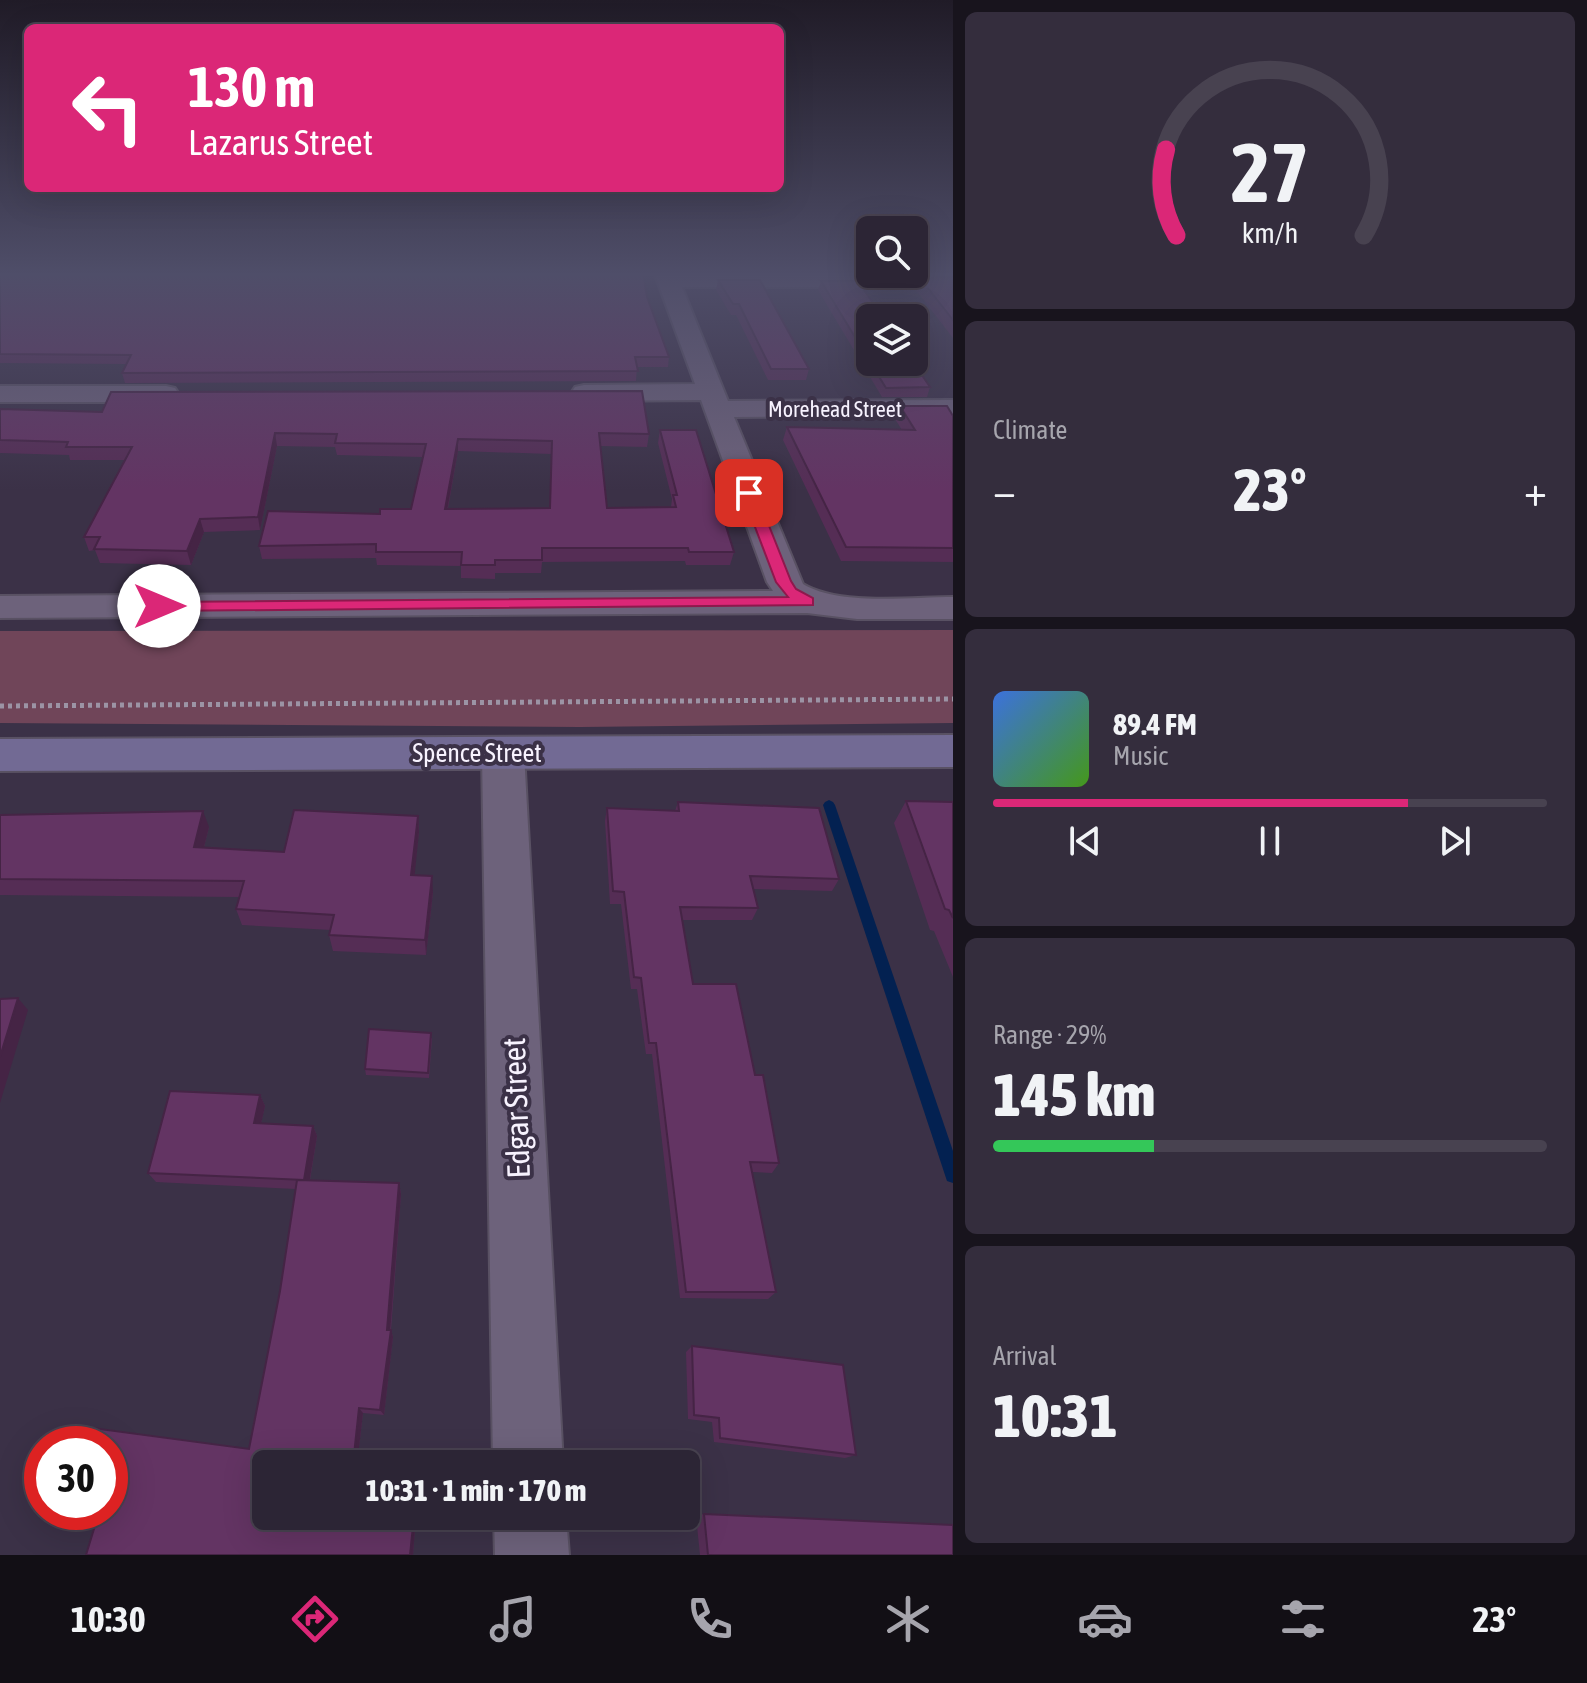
<!DOCTYPE html>
<html lang="en">
<head>
<meta charset="utf-8">
<style>
	:root { --surface:#2c2535; --page:#342d3d; --text:#f1f3f6; --muted:#a6a5ad; --line:#484250; --accent:#db2777 }
	body { margin:0; font-family:"Asap Condensed",sans-serif; background:var(--page); color:var(--text); height:100vh; display:flex; flex-direction:column; font-size:30px; white-space:nowrap }
	* { box-sizing:border-box; margin:0 }
	p { font-size:26px; color:var(--muted) }
	.icon { flex:none; width:44px; height:44px; fill:none; stroke:currentColor; stroke-width:2; stroke-linecap:round; stroke-linejoin:round }
	.map { position:relative; flex:1; overflow:hidden }
	.panel { display:flex; flex-direction:column; gap:12px; padding:12px; background:#18141d; width:634px }
	.panel>* { flex:none }
	.hud { position:absolute; left:24px; top:24px; width:760px; height:168px; border-radius:12px; box-shadow:0 8px 32px #0002,0 0 0 2px var(--line); background:#db2777; color:#fff; overflow:hidden }
	.buttons { position:absolute; left:856px; top:216px; display:grid; gap:16px }
	.buttons a { display:grid; place-items:center; width:72px; height:72px; border-radius:12px; background:var(--surface); box-shadow:0 8px 32px #0002,0 0 0 2px var(--line); font-size:40px }
	.speed { position:absolute; left:24px; top:1426px; display:flex; gap:16px; font-size:40px; font-weight:700; text-align:center }
	.speed>* { display:grid; place-content:center; width:104px; height:104px; border-radius:50%; background:var(--surface); box-shadow:0 8px 32px #0002,0 0 0 2px var(--line); line-height:1 }
	.speed .limit { border:12px solid #d22; background:#fff; color:#111 }
	.pin { position:absolute; display:grid; place-items:center; width:68px; height:68px; color:#fff; margin:-34px; border-radius:16px; box-shadow:0 4px 12px #0006 }
	.me { position:absolute; width:88px; margin:-44px; rotate:90deg; stroke-linejoin:round; filter:drop-shadow(0 0 6px #0008) }
	.turn { display:flex; align-items:center; gap:28px; height:168px; padding:0 32px; font-size:36px }
	.turn .icon { width:104px; height:104px; stroke-width:2.5 }
	.turn b { display:block; font-size:56px; line-height:68px }
	.big { font-size:60px; font-weight:800; line-height:1.1 }
	.panel .card { flex:1; display:flex; flex-direction:column; justify-content:center; gap:12px; min-width:0; padding:0 28px; border-radius:12px; background:var(--page) }
	.panel .dial { align-items:center; gap:0 }
	.dial svg { height:208px; overflow:visible; fill:none; stroke:var(--line); stroke-width:7; stroke-linecap:round; text-anchor:middle }
	.dial text { fill:var(--text); stroke:none }
	.song { display:flex; align-items:center; gap:24px }
	.cover { width:96px; height:96px; border-radius:12px; background:linear-gradient(135deg,hsl(220 70% 55%),hsl(100 70% 35%)) }
	.played { height:8px; border-radius:4px; background:linear-gradient(90deg,var(--accent) 75%,var(--line) 75%) }
	.keys { display:flex; justify-content:space-around; direction:ltr }
	.heat { display:flex; justify-content:space-between; align-items:center; font-size:44px; direction:ltr }
	.charge { height:12px; border-radius:6px; background:linear-gradient(90deg,#34c759 29%,var(--line) 0) }
	.trip { position:absolute; left:252px; top:1450px; width:448px; height:80px; border-radius:12px; background:var(--surface); box-shadow:0 8px 32px #0002,0 0 0 2px var(--line); font-weight:800; line-height:80px; text-align:center }
	.menu { display:flex; height:128px; justify-content:space-around; align-items:center; background:#120f15; color:var(--muted) }
	.menu .icon { width:56px; height:56px }
	.menu .on { color:var(--accent) }
	.menu b { font-size:36px; color:var(--text) }
	main { display:flex; flex:1; min-height:0 }
	.map>svg:first-child { display:block }
</style>
</head>
<body>
<main>
<div class="map">
<svg width="953" height="1555" viewBox="0 0 953 1555">
	<rect width="100%" height="100%" fill="#3b3147"/>
	<path fill="#704559" d="M 953,630 L 953,723 L 580,727 L 0,723 L 0,631 Z"/>
	<g fill="none" stroke-linecap="round" stroke-linejoin="round">
		<path fill="#032151" fill-rule="evenodd" d="M 829,800 L 833,802 L 835,805 L 953,1151 L 953,1183 L 947,1181 L 945,1175 L 823,805 L 825,802 Z"/>
		<defs>
			<g id="street">
				<path d="M 654,272 L 953,273 L 953,287 L 682,287 L 728,401 L 953,400 L 953,416 L 734,417 L 803,584 C 839,606 911,597 953,597 L 953,619 L 857,619 L 807,613 L 0,618 L 0,596 L 773,591 L 767,582 L 701,400 L 584,401 L 575,399 L 571,393 L 575,387 L 584,385 L 695,384 Z"/>
				<path d="M 0,386 L 166,386 L 175,388 L 179,394 L 175,400 L 166,402 L 0,402 Z"/>
				<path d="M 503,738 L 517,742 L 524,753 L 563,1464 L 493,1464 L 482,753 L 489,742 Z"/>
				<path d="M 494,1516 L 566,1516 L 569,1555 L 495,1555 Z"/>
			</g>
			<path id="secondary" d="M 953,735 L 953,767 L 0,771 L 0,739 Z"/>
		</defs>
		<use href="#street" stroke="#595163" stroke-width="4"/>
		<use href="#secondary" stroke="#595163" stroke-width="4"/>
		<path stroke="#9c94a5" stroke-width="5" stroke-dasharray="4 4" stroke-linecap="butt" d="M 0,706 L 953,699"/>
		<use href="#street" fill="#6d627b" fill-rule="evenodd"/>
		<use href="#secondary" fill="#726a94" fill-rule="evenodd"/>
	</g>
	<g fill="#552d55" fill-rule="evenodd">
		<path d="M 0,272 L 647,297 L 669,357 L 668,367 L 637,367 L 636,381 L 125,383 L 122,373 L 126,364 L 0,363 Z"/>
		<path d="M 953,277 L 953,338 L 916,290 L 920,278 Z"/>
		<path d="M 718,280 L 809,369 L 806,380 L 768,380 L 736,315 L 731,315 L 716,290 Z"/>
		<path d="M 821,281 L 930,387 L 927,397 L 882,397 L 818,290 Z"/>
		<path d="M 900,406 L 953,416 L 953,562 L 841,561 L 783,440 L 787,427 L 902,430 L 895,419 Z"/>
		<path d="M 0,409 L 649,434 L 647,447 L 600,446 L 607,508 L 671,507 L 672,499 L 658,443 L 660,430 L 734,552 L 730,565 L 686,565 L 685,561 L 542,562 L 541,573 L 495,573 L 495,579 L 461,578 L 461,566 L 377,565 L 376,558 L 262,559 L 259,546 L 380,514 L 411,509 L 423,457 L 337,455 L 335,447 L 277,446 L 260,530 L 204,532 L 191,565 L 100,563 L 95,550 L 89,551 L 84,537 L 125,460 L 70,460 L 69,455 L 0,453 ZM 458,451 L 551,454 L 550,508 L 448,508 Z"/>
		<path d="M 906,801 L 953,802 L 953,977 L 934,931 L 930,930 L 894,823 Z"/>
		<path d="M 678,802 L 839,879 L 832,891 L 753,889 L 758,908 L 752,920 L 682,920 L 693,984 L 755,1075 L 779,1163 L 772,1173 L 752,1172 L 776,1292 L 768,1299 L 680,1298 L 652,1054 L 646,1054 L 637,989 L 631,989 L 621,904 L 610,904 L 605,821 L 607,808 L 675,811 Z"/>
		<path d="M 0,815 L 209,827 L 204,847 L 284,852 L 418,816 L 419,832 L 414,875 L 433,892 L 426,955 L 333,951 L 329,935 L 331,930 L 242,925 L 236,909 L 240,897 L 0,895 Z"/>
		<path d="M 432,1038 L 429,1078 L 366,1075 L 365,1069 Z"/>
		<path d="M 170,1091 L 260,1095 L 265,1106 L 261,1123 L 313,1126 L 317,1136 L 310,1180 L 399,1183 L 401,1194 L 391,1330 L 393,1337 L 384,1415 L 363,1413 L 357,1464 L 266,1464 L 266,1516 L 416,1516 L 413,1555 L 86,1555 L 97,1519 L 57,1514 L 58,1512 L 110,1512 L 110,1444 L 79,1444 L 85,1427 L 249,1449 L 280,1291 L 296,1189 L 156,1182 L 148,1173 Z"/>
		<path d="M 692,1346 L 856,1455 L 845,1458 L 714,1442 L 712,1422 L 688,1419 L 686,1352 Z"/>
		<path d="M 704,1514 L 953,1555 L 700,1555 L 696,1516 Z"/>
	</g>
	<g fill="#452445">
		<path d="M 275,433 L 277,446 L 260,530 L 258,517 Z"/>
		<path d="M 458,439 L 458,451 L 445,522 L 445,509 Z"/>
		<path d="M 200,519 L 204,532 L 191,565 L 187,551 Z"/>
		<path d="M 203,811 L 209,827 L 200,863 L 194,847 Z"/>
		<path d="M 418,816 L 419,832 L 413,891 L 411,875 Z"/>
		<path d="M 432,876 L 433,892 L 426,955 L 425,940 Z"/>
		<path d="M 18,998 L 28,1010 L 0,1103 L 0,1057 Z"/>
		<path d="M 260,1095 L 265,1106 L 259,1133 L 254,1123 Z"/>
		<path d="M 313,1126 L 317,1136 L 308,1190 L 304,1181 Z"/>
		<path d="M 399,1183 L 401,1194 L 390,1333 L 391,1330 L 393,1337 L 384,1415 L 380,1410 Z"/>
		<path d="M 359,1408 L 363,1413 L 357,1464 L 353,1464 Z"/>
		<path d="M 414,1516 L 416,1516 L 413,1555 L 410,1555 Z"/>
	</g>
	<g fill="#633463" stroke="#452445" stroke-width="2" fill-rule="evenodd">
		<path d="M 0,272 L 643,272 L 647,297 L 669,357 L 635,357 L 638,371 L 122,373 L 131,355 L 0,354 Z"/>
		<path d="M 953,277 L 953,320 L 920,278 Z"/>
		<path d="M 718,280 L 760,280 L 809,369 L 771,369 L 739,304 L 733,304 Z"/>
		<path d="M 821,281 L 858,281 L 883,318 L 870,318 L 870,362 Z"/>
		<path d="M 870,362 L 913,362 L 930,387 L 886,388 Z"/>
		<path d="M 642,391 L 649,434 L 599,433 L 607,508 L 676,507 L 673,495 L 677,495 L 660,430 L 696,430 L 734,552 L 689,552 L 688,548 L 542,548 L 542,560 L 495,560 L 495,565 L 461,565 L 462,552 L 376,552 L 376,544 L 259,546 L 268,511 L 380,514 L 380,509 L 411,509 L 426,444 L 335,443 L 337,434 L 275,433 L 258,517 L 200,519 L 187,551 L 94,549 L 100,537 L 84,537 L 132,447 L 66,447 L 68,442 L 0,440 L 0,409 L 102,412 L 111,392 ZM 458,439 L 552,441 L 550,508 L 445,509 Z"/>
		<path d="M 900,406 L 947,406 L 953,416 L 953,548 L 846,547 L 787,427 L 915,430 Z"/>
		<path d="M 906,801 L 953,802 L 953,918 L 949,910 L 945,909 Z"/>
		<path d="M 678,802 L 819,808 L 839,879 L 750,876 L 758,908 L 680,907 L 693,984 L 736,984 L 755,1075 L 763,1075 L 779,1163 L 750,1162 L 776,1292 L 686,1292 L 656,1043 L 649,1043 L 641,978 L 634,977 L 624,892 L 613,891 L 607,808 L 679,811 Z"/>
		<path d="M 294,810 L 418,816 L 411,875 L 432,876 L 425,940 L 329,935 L 334,915 L 236,909 L 244,881 L 0,879 L 0,815 L 203,811 L 194,847 L 284,852 Z"/>
		<path d="M 18,998 L 0,1057 L 0,999 Z"/>
		<path d="M 369,1029 L 431,1033 L 428,1073 L 365,1069 Z"/>
		<path d="M 170,1091 L 260,1095 L 254,1123 L 313,1126 L 304,1180 L 148,1173 Z"/>
		<path d="M 297,1180 L 399,1183 L 387,1330 L 391,1330 L 380,1410 L 359,1408 L 353,1464 L 266,1464 L 266,1516 L 414,1516 L 410,1555 L 86,1555 L 97,1519 L 57,1514 L 58,1512 L 110,1512 L 110,1444 L 79,1444 L 85,1427 L 249,1449 L 280,1291 Z"/>
		<path d="M 692,1346 L 843,1365 L 856,1455 L 720,1438 L 719,1418 L 694,1415 Z"/>
		<path d="M 704,1514 L 953,1525 L 953,1555 L 708,1555 Z"/>
	</g>
	<linearGradient id="sky" x2="0" y2="1"><stop stop-color="#201b27"/><stop offset="0.56" stop-color="#4f4e69"/><stop offset="1" stop-color="#4f4e69" stop-opacity="0"/></linearGradient>
	<rect width="953" height="490" fill="url(#sky)"/>
	<path fill="#db2777" stroke="#8e194d" stroke-width="2" d="M 749,489 L 756,493 L 791,581 L 796,589 L 813,598 L 813,605 L 159,611 L 152,606 L 159,602 L 788,597 L 776,582 L 742,493 Z"/>
	<g text-anchor="middle" dominant-baseline="central" stroke-width="8" stroke-linejoin="round" paint-order="stroke">
		<g font-size="22" fill="#f7f2fe" stroke="#3b3147">
			<text x="835" y="409">Morehead Street</text>
		</g>
		<g font-size="26" fill="#f7f2fe" stroke="#3b3147">
			<text x="477" y="753">Spence Street</text>
		</g>
		<g font-size="32" fill="#f7f2fe" stroke="#3b3147">
			<text transform="translate(516 1108) rotate(-92)">Edgar Street</text>
		</g>
	</g>
</svg>
<div class="buttons">
<a><svg class="icon" aria-label="search" viewBox="0 0 24 24"><circle cx="10" cy="10" r="6"/><path d="M15 15l6 6"/></svg></a>
<a><svg class="icon" aria-label="layers" viewBox="0 0 24 24"><path d="M12 4l9 5-9 5-9-5zM3 14l9 5 9-5"/></svg></a>
</div>
<div class="speed"><div class="limit">30</div></div>
<div class="pin" style="left:749px;top:493px;background:#d93025"><svg class="icon" aria-label="arrive" viewBox="0 0 24 24"><path d="M6 21V4h12l-3 4 3 4H6"/></svg></div>
<svg class="me" style="left:159px;top:606px" viewBox="-20 -20 40 40"><circle r="19" fill="#fff"/><path d="M0-13L10 11 0 6-10 11z" fill="#db2777"/></svg>
<div class="trip">10:31 · 1 min · 170 m</div>
<div class="hud">
<div class="turn"><svg class="icon" aria-label="left" viewBox="0 0 24 24"><path d="M17 20v-9H6M10 6l-5 5 5 5"/></svg><div><b>130 m</b>Lazarus Street</div></div>
</div>
</div>
<section class="panel">
<div class="card dial"><svg viewBox="0 0 100 80">
<path d="M14 69A42 42 0 1 1 86 69"/>
<path d="M14 69A42 42 0 0 1 10 36" stroke="#db2777"/>
<text x="50" y="56" font-size="32" font-weight="700">27</text>
<text x="50" y="72" font-size="11">km/h</text>
</svg></div>
<div class="card"><p>Climate</p>
<div class="heat"><a>−</a><b class="big">23°</b><a>+</a></div>
</div>
<div class="card">
<div class="song"><i class="cover"></i><div><b>89.4 FM</b><p>Music</p></div></div>
<div class="played"></div>
<div class="keys"><svg class="icon" aria-label="previous" viewBox="0 0 24 24"><path d="M18 5L8 12l10 7zM5 5v14"/></svg><svg class="icon" aria-label="pause" viewBox="0 0 24 24"><path d="M8 5v14M16 5v14"/></svg><svg class="icon" aria-label="next" viewBox="0 0 24 24"><path d="M6 5l10 7-10 7zM19 5v14"/></svg></div>
</div>
<div class="card"><p>Range · 29%</p><b class="big">145 km</b><div class="charge"></div></div>
<div class="card"><p>Arrival</p><b class="big">10:31</b></div>
</section>
</main>
<nav class="menu">
<b>10:30</b>
<svg class="icon on" aria-label="directions" viewBox="0 0 24 24"><path d="M12 3l9 9-9 9-9-9zM9 14v-3h6M13 9l2 2-2 2"/></svg>
<svg class="icon" aria-label="music" viewBox="0 0 24 24"><path d="M9 18V5l10-2v13"/><circle cx="6" cy="18" r="3"/><circle cx="16" cy="16" r="3"/></svg>
<svg class="icon" aria-label="phone" viewBox="0 0 24 24"><path d="M5 4h4l2 5-3 2q2 4 5 5l2-3 5 2v4C11 20 4 13 5 4z"/></svg>
<svg class="icon" aria-label="climate" viewBox="0 0 24 24"><path d="M12 3v18M4 7l16 10M4 17L20 7"/></svg>
<svg class="icon" aria-label="car" viewBox="0 0 24 24"><path d="M5 17H2v-5l4-1 3-4h7l3 4 3 1v5h-3M9 17h6M6 11h13"/><circle cx="7" cy="17" r="2"/><circle cx="17" cy="17" r="2"/></svg>
<svg class="icon" aria-label="filters" viewBox="0 0 24 24"><path d="M4 7h16M4 17h16"/><circle cx="9" cy="7" r="2"/><circle cx="15" cy="17" r="2"/></svg>
<b>23°</b>
</nav>
</body>
</html>
